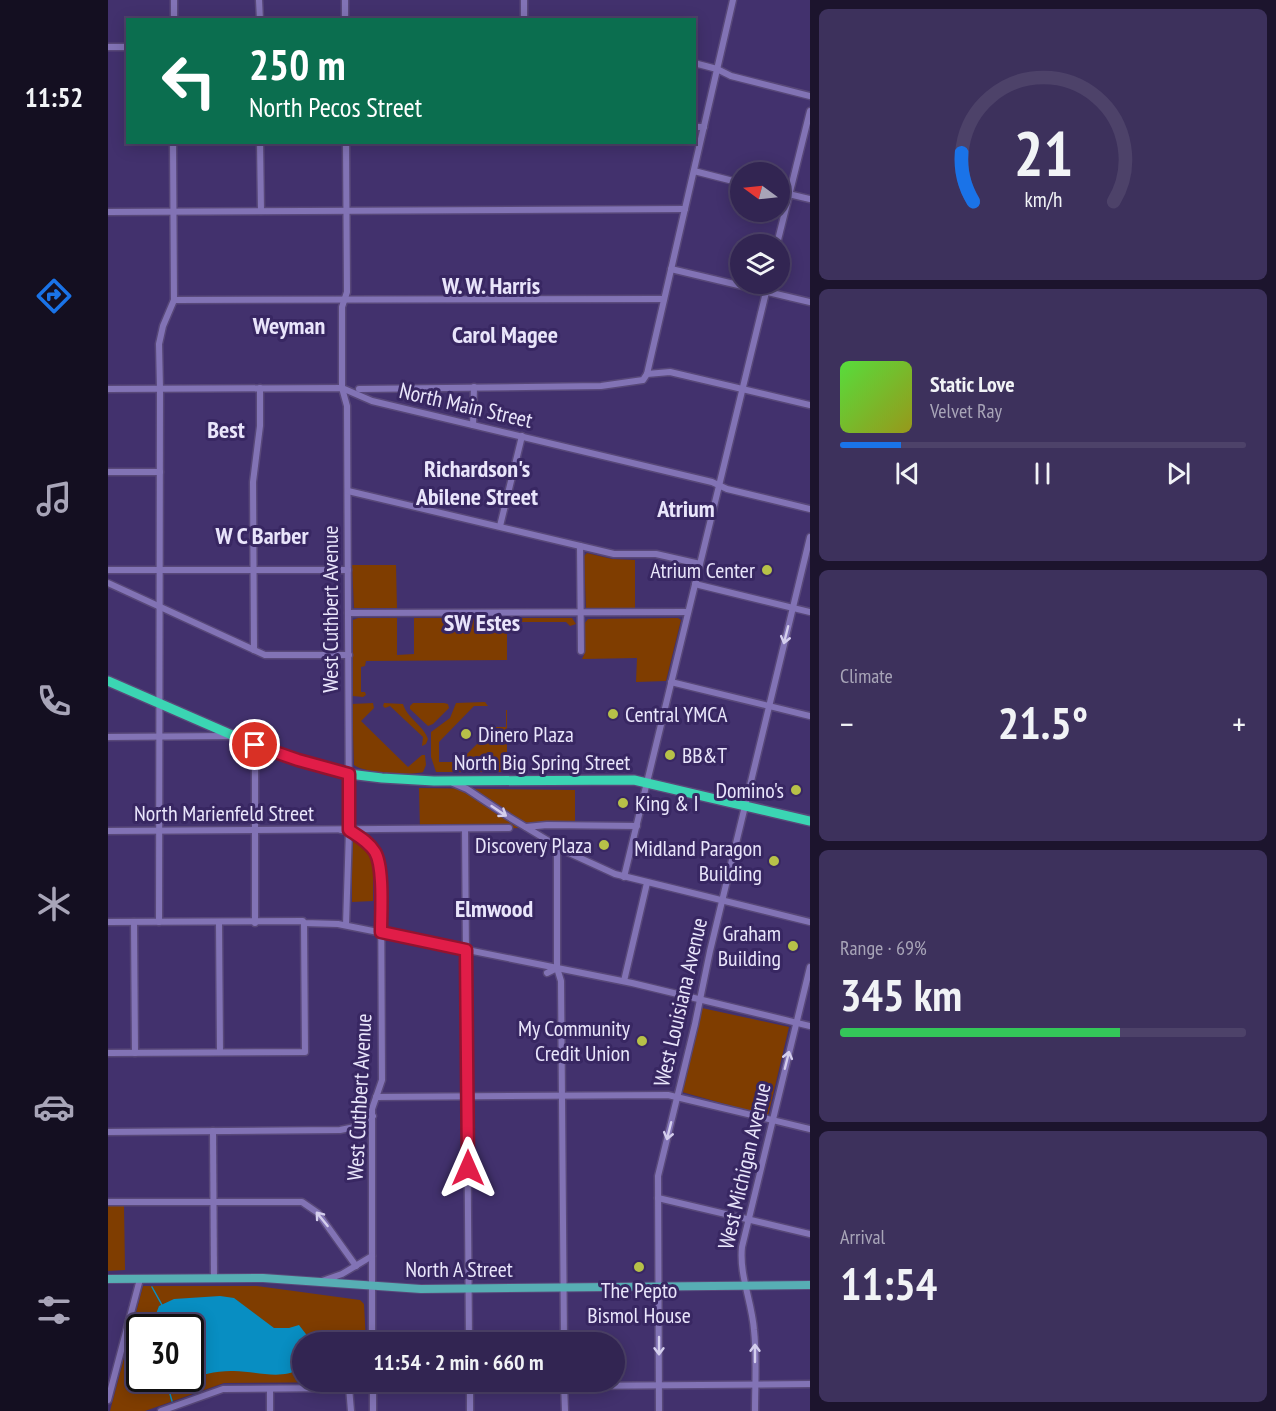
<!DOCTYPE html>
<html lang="en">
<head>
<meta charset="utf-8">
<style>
	:root { --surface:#322552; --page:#3d315c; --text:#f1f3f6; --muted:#a8a5b8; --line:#4d4269; --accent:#1a73e8 }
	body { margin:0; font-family:"PT Sans Narrow",sans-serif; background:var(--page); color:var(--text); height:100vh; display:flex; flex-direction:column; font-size:22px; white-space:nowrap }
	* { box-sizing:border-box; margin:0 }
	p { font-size:20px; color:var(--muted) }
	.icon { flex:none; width:33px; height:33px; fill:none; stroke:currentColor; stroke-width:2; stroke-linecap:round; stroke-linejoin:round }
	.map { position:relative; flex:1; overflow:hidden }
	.panel { display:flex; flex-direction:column; gap:9px; padding:9px; background:#1c142d; width:466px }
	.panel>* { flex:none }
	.banner { position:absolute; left:18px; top:18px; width:570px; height:126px; border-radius:0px; box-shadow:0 3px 15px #0003,0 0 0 2px var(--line); background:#0b6e4f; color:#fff; overflow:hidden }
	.needle { width:39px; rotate:285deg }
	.tools { position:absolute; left:622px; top:162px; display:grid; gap:12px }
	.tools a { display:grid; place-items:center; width:60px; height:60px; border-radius:50%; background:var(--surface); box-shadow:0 3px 15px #0003,0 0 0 2px var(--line); font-size:30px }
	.speed { position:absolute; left:18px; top:1314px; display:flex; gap:12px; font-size:30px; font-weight:700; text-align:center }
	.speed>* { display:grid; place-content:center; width:78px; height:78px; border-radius:50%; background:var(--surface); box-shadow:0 3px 15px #0003,0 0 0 2px var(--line); line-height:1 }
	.speed .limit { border:3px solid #111; border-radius:9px; background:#fff; color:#111 }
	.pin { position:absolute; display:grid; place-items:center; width:51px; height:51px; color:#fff; margin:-26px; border:3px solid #fff; border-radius:50%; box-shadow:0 2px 6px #0007 }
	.me { position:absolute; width:66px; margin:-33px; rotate:0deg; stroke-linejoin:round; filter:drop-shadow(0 0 4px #0008) }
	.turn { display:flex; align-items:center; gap:21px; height:126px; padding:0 24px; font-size:27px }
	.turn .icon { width:78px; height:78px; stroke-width:2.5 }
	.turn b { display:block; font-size:42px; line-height:51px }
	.big { font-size:45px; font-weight:700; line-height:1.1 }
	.panel .card { flex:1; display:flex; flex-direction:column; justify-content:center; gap:9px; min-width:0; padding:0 21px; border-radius:9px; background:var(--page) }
	.panel .dial { align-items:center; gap:0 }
	.dial svg { height:156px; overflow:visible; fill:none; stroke:var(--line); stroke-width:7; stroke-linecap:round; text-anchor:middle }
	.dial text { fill:var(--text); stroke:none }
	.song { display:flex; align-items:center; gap:18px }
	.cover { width:72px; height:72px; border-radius:9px; background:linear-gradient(135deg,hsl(110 70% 55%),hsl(60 70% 35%)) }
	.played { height:6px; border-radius:3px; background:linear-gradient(90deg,var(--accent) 15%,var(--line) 15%) }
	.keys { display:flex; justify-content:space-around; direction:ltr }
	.heat { display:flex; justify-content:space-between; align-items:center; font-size:33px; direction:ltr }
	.charge { height:9px; border-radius:4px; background:linear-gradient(90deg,#34c759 69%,var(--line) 0) }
	.trip { position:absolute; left:184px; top:1332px; width:333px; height:60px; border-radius:30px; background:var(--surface); box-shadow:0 3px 15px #0003,0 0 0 2px var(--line); font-weight:700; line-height:60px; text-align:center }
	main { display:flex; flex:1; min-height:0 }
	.menu { display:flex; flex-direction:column; width:108px; justify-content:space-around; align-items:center; background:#140f21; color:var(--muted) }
	.menu .icon { width:42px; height:42px }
	.menu .selected { color:var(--accent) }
	.menu b { font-size:27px; color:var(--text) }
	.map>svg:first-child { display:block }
</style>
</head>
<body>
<main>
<nav class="menu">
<b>11:52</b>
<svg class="icon selected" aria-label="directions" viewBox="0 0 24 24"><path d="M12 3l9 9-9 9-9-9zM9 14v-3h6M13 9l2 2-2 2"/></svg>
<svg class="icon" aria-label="music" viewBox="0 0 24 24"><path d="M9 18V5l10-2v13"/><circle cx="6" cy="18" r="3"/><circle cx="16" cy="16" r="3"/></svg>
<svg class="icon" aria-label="phone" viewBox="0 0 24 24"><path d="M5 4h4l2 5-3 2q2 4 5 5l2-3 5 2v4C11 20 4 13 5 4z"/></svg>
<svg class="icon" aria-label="climate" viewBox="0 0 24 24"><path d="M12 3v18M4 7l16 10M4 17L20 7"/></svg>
<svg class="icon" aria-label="car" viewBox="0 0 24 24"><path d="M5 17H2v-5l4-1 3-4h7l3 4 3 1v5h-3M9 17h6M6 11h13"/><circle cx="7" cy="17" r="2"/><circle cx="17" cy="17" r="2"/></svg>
<svg class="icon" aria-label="filters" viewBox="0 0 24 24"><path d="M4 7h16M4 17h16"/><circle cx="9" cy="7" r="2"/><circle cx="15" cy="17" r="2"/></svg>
</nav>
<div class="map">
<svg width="702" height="1411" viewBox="0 0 702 1411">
	<rect width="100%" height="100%" fill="#42316d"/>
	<g fill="#7f3d00" fill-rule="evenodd">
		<path d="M 479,553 L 504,559 L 527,560 L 527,608 L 478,608 L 476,556 Z"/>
		<path d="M 244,565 L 288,565 L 289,608 L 246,608 Z"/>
		<path d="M 289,618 L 289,655 L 306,654 L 306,618 L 464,618 L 468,624 L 462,626 L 458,622 L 404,622 L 407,628 L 399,630 L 399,660 L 258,661 L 257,666 L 253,667 L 253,692 L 257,692 L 258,695 L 255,697 L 245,696 L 245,620 L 250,618 Z"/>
		<path d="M 570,618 L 573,620 L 558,681 L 528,682 L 529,658 L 474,659 L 476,655 L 476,624 L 480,619 Z"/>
		<path d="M 377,702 L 380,706 L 366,706 L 331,742 L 331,762 L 351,762 L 386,727 L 398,727 L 398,710 L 399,710 L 399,756 L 405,758 L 403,772 L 328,772 L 323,757 L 323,732 L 342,718 L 348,703 Z"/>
		<path d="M 265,703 L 266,708 L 253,721 L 300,767 L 314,755 L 317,755 L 318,765 L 315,772 C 302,776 256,773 246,765 L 244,704 Z"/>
		<path d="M 276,703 L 295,704 C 299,718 315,725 320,739 L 318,744 L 314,746 L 315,737 L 282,706 L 277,708 L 275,706 Z"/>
		<path d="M 305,703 L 336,703 L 340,704 L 341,708 L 325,724 L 320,726 L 302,709 L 302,706 Z"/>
		<path d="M 311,788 L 467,790 L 467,827 L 312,830 Z"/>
		<path d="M 244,838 L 249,838 L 260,853 L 265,866 L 265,901 L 244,902 Z"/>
		<path d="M 594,1008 L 681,1027 L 660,1116 L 574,1092 Z"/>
		<path d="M 0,1206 L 16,1206 L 17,1270 L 0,1271 Z"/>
		<path d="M 35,1286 L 149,1286 L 252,1300 L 256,1304 L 258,1342 L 195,1342 L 195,1382 L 256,1382 L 116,1383 L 37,1411 L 2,1411 ZM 32,1328 L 82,1328 L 82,1378 L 32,1378 Z"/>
	</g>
	<path fill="#088ec2" d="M 112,1296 L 126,1298 L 166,1328 L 181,1328 L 191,1325 L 204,1342 L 195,1342 C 195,1350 198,1365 191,1369 C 172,1381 144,1370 123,1371 C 91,1371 63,1388 33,1393 L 28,1386 L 31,1367 L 32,1378 L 82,1378 L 82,1328 L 43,1327 L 51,1306 L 66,1299 Z"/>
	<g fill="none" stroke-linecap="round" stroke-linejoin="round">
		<g stroke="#088ec2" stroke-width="1.5">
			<path d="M 44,1287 L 54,1305"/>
			<path d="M 60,1387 L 64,1401"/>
		</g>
		<defs>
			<g id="minor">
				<path d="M 66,0 L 66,20"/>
				<path d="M 151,0 L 152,20"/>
				<path d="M 237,0 L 237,20"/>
				<path d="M 416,20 L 416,0"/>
				<path d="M 0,47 L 20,47"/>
				<path d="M 586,63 L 609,69 L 623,76 L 702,96"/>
				<path d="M 586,127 L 596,127"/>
				<path d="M 152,142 L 153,211"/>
				<path d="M 238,142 L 239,292 L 234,307 L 234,388 L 239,406 L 241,830 L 238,925"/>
				<path d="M 586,171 L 633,183"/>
				<path d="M 672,192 L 702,199"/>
				<path d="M 0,212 L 577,209"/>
				<path d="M 669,244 L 702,111"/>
				<path d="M 563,269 L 702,302"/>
				<path d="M 66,300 L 556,299"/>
				<path d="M 539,374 L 625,0"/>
				<path d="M 0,389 L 234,388 L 264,401 L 604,482 L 619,489 L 702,509"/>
				<path d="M 251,389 L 493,386 L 535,380 L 539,374 L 562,372 L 702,405"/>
				<path d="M 365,425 L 366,387"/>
				<path d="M 0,472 L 52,472"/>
				<path d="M 240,491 L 506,554 L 548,554 L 592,564"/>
				<path d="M 392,526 L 414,436"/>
				<path d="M 472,546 L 473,651"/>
				<path d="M 0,570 L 240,570"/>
				<path d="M 0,583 L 157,655 L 241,655"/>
				<path d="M 587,584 L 702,612"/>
				<path d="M 240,613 L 580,612"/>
				<path d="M 146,650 L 145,482 L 152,426 L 152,388"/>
				<path d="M 563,682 L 702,716"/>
				<path d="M 0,737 L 122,736"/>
				<path d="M 345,783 L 359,789 L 401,817 L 459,852 L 507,874 L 702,922"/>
				<path d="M 418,827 L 439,825 L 529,826"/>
				<path d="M 357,829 L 361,1342"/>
				<path d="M 233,830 C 246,830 263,842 268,854 C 271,861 271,871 273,879 L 274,1080 L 264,1109 L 264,1342"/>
				<path d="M 0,831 L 401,828"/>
				<path d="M 516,877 L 660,284"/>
				<path d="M 0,922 L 195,921 L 196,923 L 230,924 L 524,983 L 702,1026"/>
				<path d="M 26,922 L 27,1053"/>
				<path d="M 51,922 L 52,389 L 51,344 L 55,326 L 66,300 L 65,142"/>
				<path d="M 111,923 L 112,1052"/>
				<path d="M 147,923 L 147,745"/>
				<path d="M 449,968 L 453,981 L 456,1342"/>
				<path d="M 439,973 L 449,968 L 449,846"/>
				<path d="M 516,981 L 539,883"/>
				<path d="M 0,1053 L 197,1052 L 196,923"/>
				<path d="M 268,1097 L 560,1095 L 702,1129"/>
				<path d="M 105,1131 L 106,1278"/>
				<path d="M 0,1132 L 232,1130 L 247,1127 L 265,1116"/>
				<path d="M 550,1198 L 702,1234"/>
				<path d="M 0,1202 L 194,1202 L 210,1213 L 248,1266"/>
				<path d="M 214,1281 L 234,1274 L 264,1256"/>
				<path d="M 265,1382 L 265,1411"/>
				<path d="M 362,1382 L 362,1411"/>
				<path d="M 456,1382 L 457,1411"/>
				<path d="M 241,1387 L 243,1411"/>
				<path d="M 162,1389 L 162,1411"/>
				<path d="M 0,1400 L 32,1279"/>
				<path d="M 53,1411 L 115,1389 L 702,1384"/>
				<path d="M 551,1411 L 550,1176 L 587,1024 L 602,951 L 702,537"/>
				<path d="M 647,1411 C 647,1384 649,1357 646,1330 C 644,1302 631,1275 634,1247 L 702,967"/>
			</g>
			<path id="major" d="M 0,1279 L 155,1278 L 313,1289 L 702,1285"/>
			<path id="highway" d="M 0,681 L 147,745 L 190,760 L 241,774 L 274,778 L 326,781 L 526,780 L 702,821"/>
		</defs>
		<use href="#minor" stroke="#584879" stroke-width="9"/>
		<use href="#major" stroke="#584879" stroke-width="10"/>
		<use href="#highway" stroke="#584879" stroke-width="12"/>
		<use href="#minor" stroke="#8273b5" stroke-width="6"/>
		<use href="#major" stroke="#57aeb4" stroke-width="8"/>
		<use href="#highway" stroke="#3bd5b3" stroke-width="9"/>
	</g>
	<defs><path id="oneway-shaft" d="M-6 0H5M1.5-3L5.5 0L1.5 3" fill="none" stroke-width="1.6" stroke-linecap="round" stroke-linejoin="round" transform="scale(1.5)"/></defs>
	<g stroke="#d4ceed">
		<use href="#oneway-shaft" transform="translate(678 635) rotate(104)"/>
		<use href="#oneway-shaft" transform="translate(391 811) rotate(34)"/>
		<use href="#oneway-shaft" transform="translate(679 1060) rotate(-76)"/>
		<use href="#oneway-shaft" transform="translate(561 1131) rotate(104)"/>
		<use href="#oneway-shaft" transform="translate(214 1219) rotate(-129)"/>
		<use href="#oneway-shaft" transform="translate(551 1346) rotate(90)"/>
		<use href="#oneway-shaft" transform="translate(647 1353) rotate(-90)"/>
	</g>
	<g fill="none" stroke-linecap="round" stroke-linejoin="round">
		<defs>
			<path id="route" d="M 147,745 L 190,760 L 241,774 L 241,830 C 250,836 261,842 267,852 C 276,867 273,913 273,932 L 358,950 L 360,1168"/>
		</defs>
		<use href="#route" stroke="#92132f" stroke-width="15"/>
		<use href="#route" stroke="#e11d48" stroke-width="10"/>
	</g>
	<g fill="#b7c148" stroke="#382762" stroke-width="2">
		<circle cx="659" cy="570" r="6"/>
		<circle cx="505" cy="714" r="6"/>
		<circle cx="358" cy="734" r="6"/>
		<circle cx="562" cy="755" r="6"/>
		<circle cx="688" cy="790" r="6"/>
		<circle cx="515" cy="803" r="6"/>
		<circle cx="496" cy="845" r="6"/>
		<circle cx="666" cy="861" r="6"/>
		<circle cx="685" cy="946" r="6"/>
		<circle cx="534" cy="1041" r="6"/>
		<circle cx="531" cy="1267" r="6"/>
	</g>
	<g text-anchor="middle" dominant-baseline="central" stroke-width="6" stroke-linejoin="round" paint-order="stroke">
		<g font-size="22" fill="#e9e5fb" stroke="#382762">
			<text transform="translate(358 405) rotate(13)">North Main Street</text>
			<text transform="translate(222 609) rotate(-90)">West Cuthbert Avenue</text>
			<text x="434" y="762">North Big Spring Street</text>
			<text x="116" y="813">North Marienfeld Street</text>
			<text transform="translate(572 1002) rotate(-77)">West Louisiana Avenue</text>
			<text transform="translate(251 1097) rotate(-87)">West Cuthbert Avenue</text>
			<text transform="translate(636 1166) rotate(-77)">West Michigan Avenue</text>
			<text x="351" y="1269">North A Street</text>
		</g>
		<g font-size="22" fill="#e9e5fb" stroke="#382762" text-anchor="end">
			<text x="647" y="570">Atrium Center</text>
			<text x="517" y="714" text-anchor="start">Central YMCA</text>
			<text x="370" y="734" text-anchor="start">Dinero Plaza</text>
			<text x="574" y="755" text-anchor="start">BB&amp;T</text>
			<text x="676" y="790">Domino's</text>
			<text x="527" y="803" text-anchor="start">King &amp; I</text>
			<text x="484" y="845">Discovery Plaza</text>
			<text x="654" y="848">Midland Paragon<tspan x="654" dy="25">Building</tspan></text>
			<text x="673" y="933">Graham<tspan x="673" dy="25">Building</tspan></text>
			<text x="522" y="1028">My Community<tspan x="522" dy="25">Credit Union</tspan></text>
			<text x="531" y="1290" text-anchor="middle">The Pepto<tspan x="531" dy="25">Bismol House</tspan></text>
		</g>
		<g font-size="24" font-weight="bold" fill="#e9e5fb" stroke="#382762">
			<text x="383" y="285">W. W. Harris</text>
			<text x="181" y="325">Weyman</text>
			<text x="397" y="334">Carol Magee</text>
			<text x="118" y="429">Best</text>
			<text x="369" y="468">Richardson's<tspan x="369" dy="28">Abilene Street</tspan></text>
			<text x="578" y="508">Atrium</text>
			<text x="154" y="535">W C Barber</text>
			<text x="374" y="622">SW Estes</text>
			<text x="386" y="908">Elmwood</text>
		</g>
	</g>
</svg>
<div class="tools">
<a><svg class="needle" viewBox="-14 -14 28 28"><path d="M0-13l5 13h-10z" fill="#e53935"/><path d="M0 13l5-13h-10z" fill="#a8a5b8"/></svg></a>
<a><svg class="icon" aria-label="layers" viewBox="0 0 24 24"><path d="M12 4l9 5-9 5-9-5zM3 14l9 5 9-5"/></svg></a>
</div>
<div class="speed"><div class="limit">30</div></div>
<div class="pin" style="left:147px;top:745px;background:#d93025"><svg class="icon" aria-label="arrive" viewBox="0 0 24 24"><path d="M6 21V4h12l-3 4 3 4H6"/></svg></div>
<svg class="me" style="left:360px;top:1168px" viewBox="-20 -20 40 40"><path d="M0-17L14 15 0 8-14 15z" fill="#e11d48" stroke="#fff" stroke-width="4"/></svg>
<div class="trip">11:54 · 2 min · 660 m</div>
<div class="banner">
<div class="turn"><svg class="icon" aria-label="left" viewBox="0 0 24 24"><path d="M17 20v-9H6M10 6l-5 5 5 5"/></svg><div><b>250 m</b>North Pecos Street</div></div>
</div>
</div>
<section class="panel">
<div class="card dial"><svg viewBox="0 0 100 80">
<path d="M14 69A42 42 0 1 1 86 69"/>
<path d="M14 69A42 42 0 0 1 8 44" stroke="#1a73e8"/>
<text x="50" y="56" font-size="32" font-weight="700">21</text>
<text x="50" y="72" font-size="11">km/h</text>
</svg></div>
<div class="card">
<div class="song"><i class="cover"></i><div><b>Static Love</b><p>Velvet Ray</p></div></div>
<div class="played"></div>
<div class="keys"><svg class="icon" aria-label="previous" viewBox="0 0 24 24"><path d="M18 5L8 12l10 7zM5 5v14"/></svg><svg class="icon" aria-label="pause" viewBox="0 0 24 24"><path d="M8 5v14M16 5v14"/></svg><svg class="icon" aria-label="next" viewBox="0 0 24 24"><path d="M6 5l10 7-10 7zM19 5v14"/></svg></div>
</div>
<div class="card"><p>Climate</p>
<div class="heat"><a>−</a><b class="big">21.5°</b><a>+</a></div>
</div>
<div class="card"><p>Range · 69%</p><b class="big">345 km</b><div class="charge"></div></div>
<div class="card"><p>Arrival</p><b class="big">11:54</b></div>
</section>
</main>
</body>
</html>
